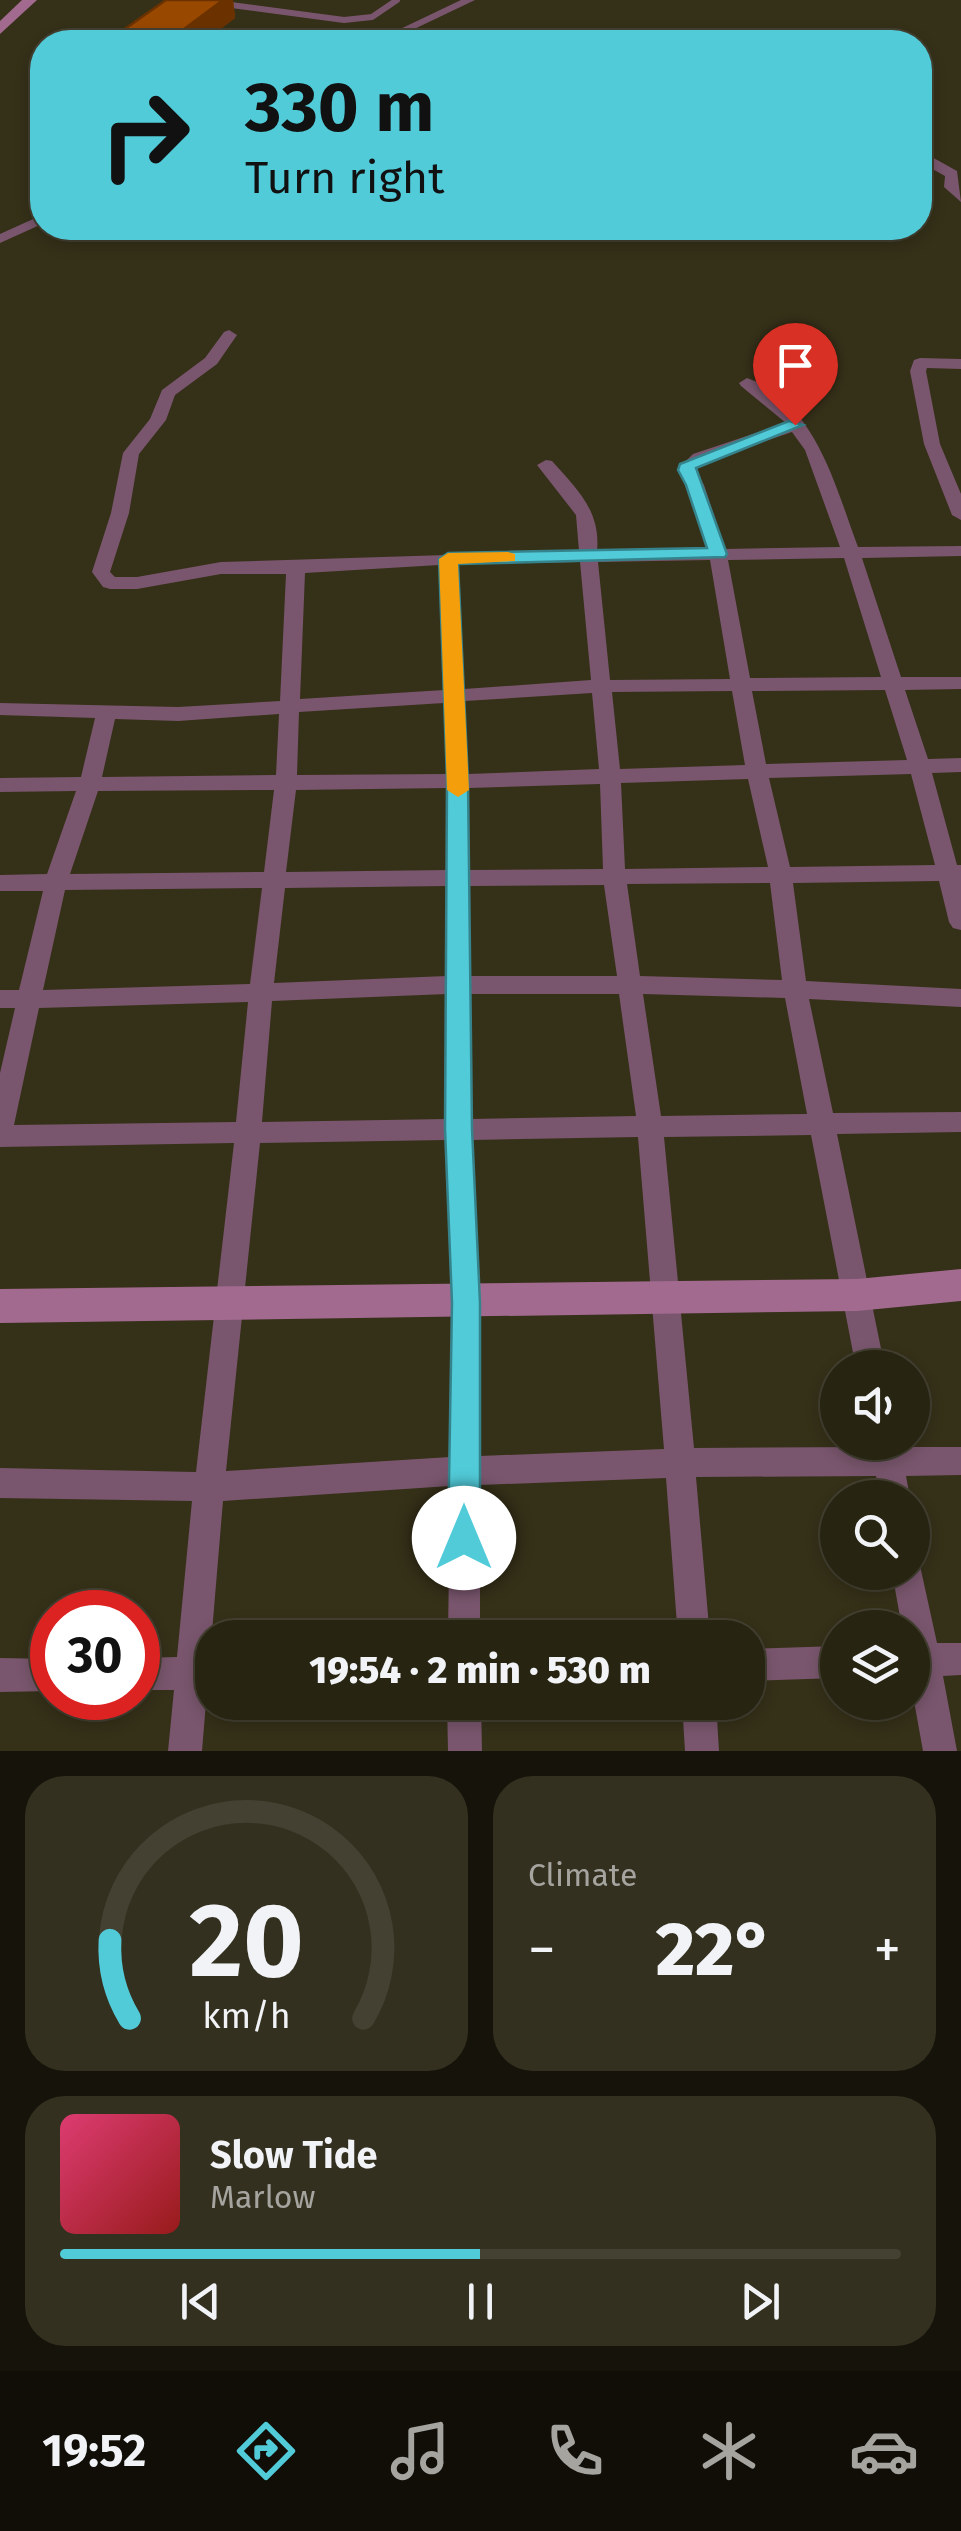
<!DOCTYPE html>
<html lang="en">
<head>
<meta charset="utf-8">
<style>
	:root { --surface:#282412; --page:#343020; --text:#f1f3f6; --muted:#a5a49f; --line:#444132; --accent:#52cbd9 }
	body { margin:0; font-family:"Fira Sans",sans-serif; background:var(--page); color:var(--text); height:100vh; display:flex; flex-direction:column; font-size:38px; white-space:nowrap }
	* { box-sizing:border-box; margin:0 }
	p { font-size:32px; color:var(--muted) }
	.icon { flex:none; width:55px; height:55px; fill:none; stroke:currentColor; stroke-width:2; stroke-linecap:round; stroke-linejoin:round }
	.map { position:relative; height:1751px; overflow:hidden }
	.panel { display:flex; flex-direction:column; gap:25px; padding:25px; background:#16140a; flex:1 }
	.panel>* { flex:none }
	.banner { position:absolute; left:30px; top:30px; width:902px; height:210px; border-radius:40px; box-shadow:0 5px 15px #0003,0 0 0 2px var(--line); background:#52cbd9; color:#111; overflow:hidden }
	.fabs { position:absolute; left:820px; top:1350px; display:grid; gap:20px }
	.fabs a { display:grid; place-items:center; width:110px; height:110px; border-radius:50%; background:var(--surface); box-shadow:0 5px 15px #0003,0 0 0 2px var(--line); font-size:50px }
	.speed { position:absolute; left:30px; top:1590px; display:flex; gap:20px; font-size:50px; font-weight:700; text-align:center }
	.speed>* { display:grid; place-content:center; width:130px; height:130px; border-radius:50%; background:var(--surface); box-shadow:0 5px 15px #0003,0 0 0 2px var(--line); line-height:1 }
	.speed .limit { border:15px solid #d22; background:#fff; color:#111 }
	.pin { position:absolute; display:grid; place-items:center; width:85px; height:85px; color:#fff; margin:-102px -42px; border-radius:50% 50% 50% 0; rotate:-45deg; box-shadow:0 0 10px #0007 }
	.pin .icon { rotate:45deg }
	.me { position:absolute; width:110px; margin:-55px; rotate:0deg; stroke-linejoin:round; filter:drop-shadow(0 0 8px #0008) }
	.turn { display:flex; align-items:center; gap:35px; height:210px; padding:0 50px; font-size:45px }
	.turn .icon { width:130px; height:130px; stroke-width:2.5 }
	.turn b { display:block; font-size:70px; line-height:85px }
	.big { font-size:75px; font-weight:800; line-height:1.1 }
	.panel .tile { flex:1; display:flex; flex-direction:column; justify-content:center; gap:15px; min-width:0; padding:0 35px; border-radius:40px; background:var(--page) }
	.panel .dial { align-items:center; gap:0 }
	.dial svg { height:260px; overflow:visible; fill:none; stroke:var(--line); stroke-width:7; stroke-linecap:round; text-anchor:middle }
	.dial text { fill:var(--text); stroke:none }
	.song { display:flex; align-items:center; gap:30px }
	.cover { width:120px; height:120px; border-radius:15px; background:linear-gradient(135deg,hsl(340 70% 55%),hsl(0 70% 35%)) }
	.played { height:10px; border-radius:5px; background:linear-gradient(90deg,var(--accent) 50%,var(--line) 50%) }
	.keys { display:flex; justify-content:space-around; direction:ltr }
	.heat { display:flex; justify-content:space-between; align-items:center; font-size:55px; direction:ltr }
	.panel .tiles { flex:1; display:grid; gap:25px; grid-template-columns:1fr 1fr }
	.tile:last-child { grid-column:span 2 }
	.trip { position:absolute; left:195px; top:1620px; width:570px; height:100px; border-radius:40px; background:var(--surface); box-shadow:0 5px 15px #0003,0 0 0 2px var(--line); font-weight:800; line-height:100px; text-align:center }
	.menu { display:flex; height:160px; justify-content:space-around; align-items:center; background:#100e07; color:var(--muted) }
	.menu .icon { width:70px; height:70px }
	.menu .on { color:var(--accent) }
	.menu b { font-size:45px; color:var(--text) }
	.map>svg:first-child { display:block }
</style>
</head>
<body>
<div class="map">
<svg width="961" height="1751" viewBox="0 0 961 1751">
	<rect width="100%" height="100%" fill="#353018"/>
	<g fill="none" stroke-linecap="round" stroke-linejoin="round">
		<path stroke="#79566d" stroke-width="6" d="M 193,0 L 344,20 L 372,17 L 397,0"/>
		<g fill="#79566d" fill-rule="evenodd">
			<path d="M 461,0 L 475,0 L 387,42 L 373,42 Z"/>
			<path d="M 920,156 L 930,156 L 957,171 L 961,202 L 944,187 L 945,176 L 920,162 Z"/>
			<path d="M 42,215 L 42,224 L 0,243 L 0,234 Z"/>
			<path d="M 229,330 L 237,335 L 217,364 L 175,395 L 166,420 L 139,454 L 129,513 L 110,572 L 115,577 L 137,577 L 221,562 L 579,551 L 576,515 L 537,465 L 546,460 L 552,461 C 577,489 601,511 597,551 L 707,549 L 686,485 L 677,470 L 693,454 L 786,423 L 741,386 L 739,383 L 747,378 C 816,403 835,486 858,547 L 961,546 L 961,556 L 862,558 L 901,677 L 961,677 L 961,689 L 905,690 L 928,759 L 961,758 L 961,772 L 932,773 L 957,865 L 961,865 L 961,930 L 953,928 L 949,922 L 939,881 L 793,883 L 806,981 L 961,989 L 961,1007 L 809,999 L 833,1113 L 961,1112 L 961,1132 L 837,1134 L 885,1368 L 856,1368 L 811,1135 L 664,1137 L 694,1448 L 871,1447 L 870,1442 L 900,1442 L 901,1447 L 961,1447 L 961,1475 L 906,1476 L 910,1498 L 880,1498 L 876,1476 L 696,1477 L 710,1638 L 678,1638 L 666,1478 L 480,1485 L 480,1638 L 448,1638 L 450,1486 L 223,1501 L 210,1656 L 212,1689 L 207,1690 L 202,1751 L 168,1751 L 174,1690 L 138,1690 L 138,1658 L 177,1657 L 192,1501 L 0,1498 L 0,1468 L 196,1472 L 234,1143 L 0,1147 L 0,1073 L 15,1008 L 0,1008 L 0,990 L 19,990 L 43,891 L 0,891 L 0,875 L 47,874 L 76,791 L 0,792 L 0,778 L 81,777 L 95,718 L 0,715 L 0,703 L 178,707 L 280,701 L 286,574 L 221,574 L 137,589 L 110,589 L 103,587 L 92,572 L 111,513 L 123,453 L 150,419 L 162,390 L 205,358 L 224,332 ZM 792,432 L 805,450 L 840,547 L 725,549 L 704,485 L 695,471 L 705,462 ZM 844,558 L 881,677 L 750,678 L 728,560 ZM 710,560 L 730,679 L 610,680 L 598,562 ZM 580,562 L 591,680 L 464,689 L 457,564 ZM 439,565 L 444,690 L 300,699 L 305,573 ZM 885,690 L 907,760 L 766,764 L 752,691 ZM 732,691 L 745,765 L 620,769 L 612,692 ZM 592,693 L 599,769 L 468,774 L 465,701 ZM 444,703 L 447,774 L 297,775 L 299,712 ZM 279,714 L 276,775 L 102,777 L 115,719 L 178,721 ZM 911,774 L 935,865 L 790,867 L 769,778 ZM 748,779 L 768,867 L 625,869 L 621,783 ZM 600,784 L 603,869 L 469,870 L 469,788 ZM 447,788 L 447,870 L 286,872 L 296,790 ZM 274,790 L 264,872 L 70,874 L 98,791 ZM 770,883 L 782,980 L 640,976 L 627,884 ZM 604,885 L 617,976 L 470,976 L 470,886 ZM 447,886 L 447,976 L 274,983 L 285,888 ZM 262,888 L 250,984 L 43,990 L 65,890 ZM 447,994 L 446,1119 L 262,1122 L 272,1001 ZM 471,994 L 619,994 L 636,1116 L 472,1119 ZM 643,994 L 785,998 L 807,1114 L 661,1116 ZM 248,1002 L 236,1122 L 14,1125 L 39,1008 ZM 638,1137 L 664,1449 L 480,1456 L 480,1303 L 472,1140 ZM 446,1140 L 452,1303 L 450,1457 L 226,1471 L 260,1143 Z"/>
			<path d="M 961,359 L 961,369 L 927,368 L 926,371 L 940,444 L 961,494 L 961,520 L 952,515 L 924,444 L 910,371 L 914,360 L 920,358 Z"/>
			<path d="M 912,1558 L 919,1561 L 937,1643 L 961,1643 L 961,1675 L 943,1676 L 957,1751 L 923,1751 L 912,1690 L 912,1628 L 902,1628 L 892,1572 L 912,1572 Z"/>
			<path d="M 838,1646 L 838,1678 L 748,1681 L 748,1649 Z"/>
			<path d="M 0,1658 L 52,1659 L 52,1691 L 0,1692 Z"/>
			<path d="M 447,1702 L 481,1702 L 482,1751 L 448,1751 Z"/>
			<path d="M 682,1702 L 716,1702 L 719,1751 L 685,1751 Z"/>
		</g>
		<g fill="#a26a8f" fill-rule="evenodd">
			<path d="M 22,0 L 37,0 L 0,34 L 0,21 Z"/>
			<path d="M 961,1269 L 961,1301 L 857,1311 L 0,1323 L 0,1289 L 857,1279 Z"/>
		</g>
	</g>
	<path fill="#843e00" d="M 166,0 L 233,0 L 235,18 L 203,42 L 123,42 L 122,31 Z"/>
	<path fill="#6b3200" d="M 223,0 L 233,0 L 235,18 L 203,42 L 173,42 L 172,38 Z"/>
	<path fill="#994800" stroke="#6b3200" stroke-width="2.5" d="M 166,0 L 223,0 L 172,38 L 122,31 Z"/>
	<path fill="#52cbd9" stroke="#35848d" stroke-width="2.5" d="M 789,421 L 803,425 L 696,468 L 727,554 L 725,557 L 458,564 L 468,781 L 472,1129 L 480,1303 L 480,1538 L 475,1548 L 464,1553 L 453,1548 L 448,1538 L 452,1303 L 445,1129 L 447,781 L 439,559 L 448,553 L 707,548 L 686,485 L 678,470 L 680,464 Z"/>
	<path fill="#f59e0b" d="M 508,552 L 515,554 L 515,561 L 458,564 L 469,790 L 458,797 L 447,790 L 439,559 L 448,553 Z"/>
</svg>
<div class="fabs">
<a><svg class="icon" aria-label="sound" viewBox="0 0 24 24"><path d="M4 9h4l5-4v14l-5-4H4zM17 9q2 3 0 6"/></svg></a>
<a><svg class="icon" aria-label="search" viewBox="0 0 24 24"><circle cx="10" cy="10" r="6"/><path d="M15 15l6 6"/></svg></a>
<a><svg class="icon" aria-label="layers" viewBox="0 0 24 24"><path d="M12 4l9 5-9 5-9-5zM3 14l9 5 9-5"/></svg></a>
</div>
<div class="speed"><div class="limit">30</div></div>
<div class="pin" style="left:795px;top:425px;background:#d93025"><svg class="icon" aria-label="arrive" viewBox="0 0 24 24"><path d="M6 21V4h12l-3 4 3 4H6"/></svg></div>
<svg class="me" style="left:464px;top:1538px" viewBox="-20 -20 40 40"><circle r="19" fill="#fff"/><path d="M0-13L10 11 0 6-10 11z" fill="#52cbd9"/></svg>
<div class="trip">19:54 · 2 min · 530 m</div>
<div class="banner">
<div class="turn"><svg class="icon" aria-label="right" viewBox="0 0 24 24"><path d="M7 20v-9h11M14 6l5 5-5 5"/></svg><div><b>330 m</b>Turn right</div></div>
</div>
</div>
<section class="panel">
<div class="tiles">
<div class="tile dial"><svg viewBox="0 0 100 80">
<path d="M14 69A42 42 0 1 1 86 69"/>
<path d="M14 69A42 42 0 0 1 8 45" stroke="#52cbd9"/>
<text x="50" y="56" font-size="32" font-weight="700">20</text>
<text x="50" y="72" font-size="11">km/h</text>
</svg></div>
<div class="tile"><p>Climate</p>
<div class="heat"><a>−</a><b class="big">22°</b><a>+</a></div>
</div>
<div class="tile">
<div class="song"><i class="cover"></i><div><b>Slow Tide</b><p>Marlow</p></div></div>
<div class="played"></div>
<div class="keys"><svg class="icon" aria-label="previous" viewBox="0 0 24 24"><path d="M18 5L8 12l10 7zM5 5v14"/></svg><svg class="icon" aria-label="pause" viewBox="0 0 24 24"><path d="M8 5v14M16 5v14"/></svg><svg class="icon" aria-label="next" viewBox="0 0 24 24"><path d="M6 5l10 7-10 7zM19 5v14"/></svg></div>
</div>
</div>
</section>
<nav class="menu">
<b>19:52</b>
<svg class="icon on" aria-label="directions" viewBox="0 0 24 24"><path d="M12 3l9 9-9 9-9-9zM9 14v-3h6M13 9l2 2-2 2"/></svg>
<svg class="icon" aria-label="music" viewBox="0 0 24 24"><path d="M9 18V5l10-2v13"/><circle cx="6" cy="18" r="3"/><circle cx="16" cy="16" r="3"/></svg>
<svg class="icon" aria-label="phone" viewBox="0 0 24 24"><path d="M5 4h4l2 5-3 2q2 4 5 5l2-3 5 2v4C11 20 4 13 5 4z"/></svg>
<svg class="icon" aria-label="climate" viewBox="0 0 24 24"><path d="M12 3v18M4 7l16 10M4 17L20 7"/></svg>
<svg class="icon" aria-label="car" viewBox="0 0 24 24"><path d="M5 17H2v-5l4-1 3-4h7l3 4 3 1v5h-3M9 17h6M6 11h13"/><circle cx="7" cy="17" r="2"/><circle cx="17" cy="17" r="2"/></svg>
</nav>
</body>
</html>
